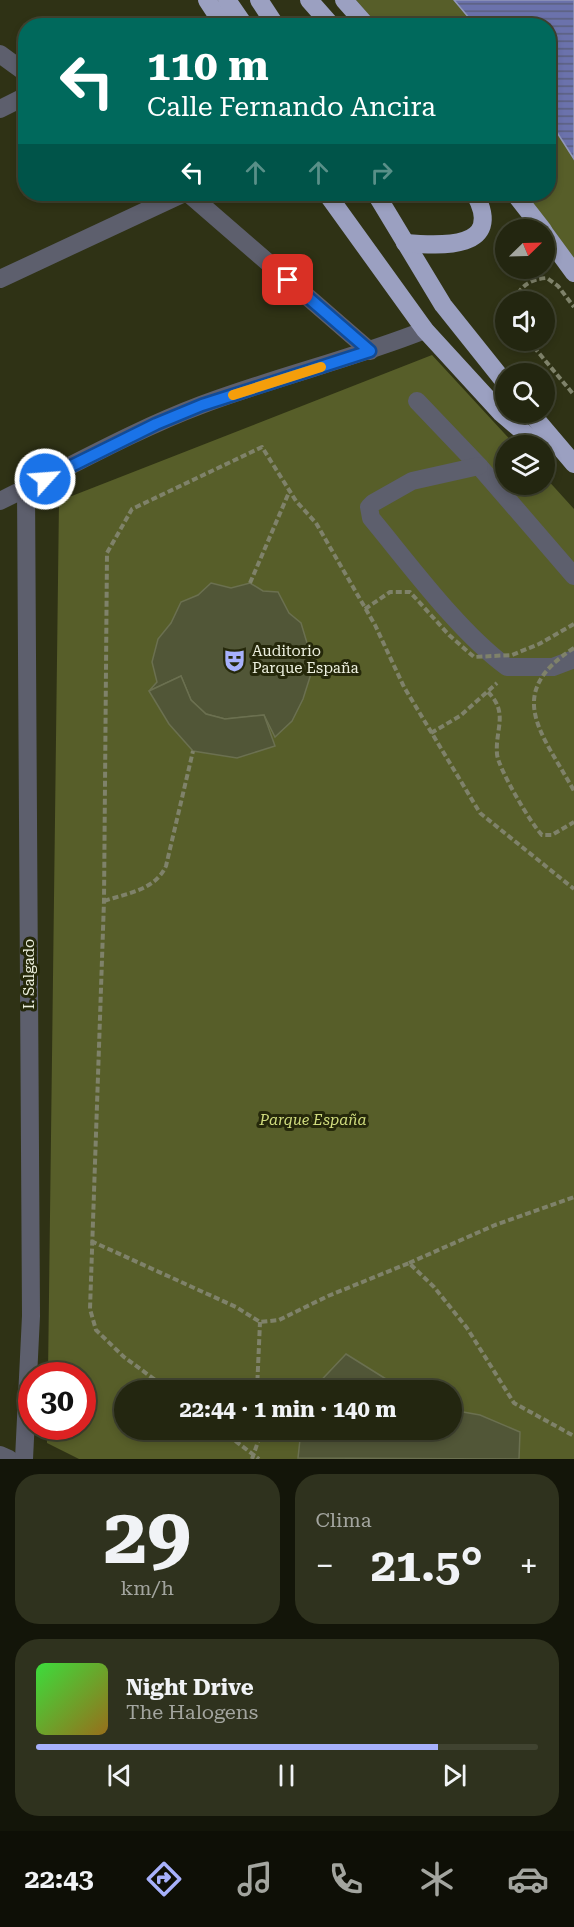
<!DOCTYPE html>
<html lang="es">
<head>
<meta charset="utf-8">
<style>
	:root { --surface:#232610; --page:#2f321e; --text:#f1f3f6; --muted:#a3a59f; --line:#404330; --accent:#a7b1fc }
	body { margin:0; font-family:"Roboto Serif",serif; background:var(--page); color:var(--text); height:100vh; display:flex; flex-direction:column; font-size:22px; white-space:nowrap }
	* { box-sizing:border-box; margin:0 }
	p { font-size:20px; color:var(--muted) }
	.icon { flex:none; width:33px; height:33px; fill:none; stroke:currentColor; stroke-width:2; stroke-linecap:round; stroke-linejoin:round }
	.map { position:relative; height:1459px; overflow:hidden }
	.details { display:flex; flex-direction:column; gap:15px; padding:15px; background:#131509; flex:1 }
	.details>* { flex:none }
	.guide { position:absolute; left:18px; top:18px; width:538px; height:183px; border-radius:24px; box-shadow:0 3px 9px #0003,0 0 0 2px var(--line); background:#00695c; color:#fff; overflow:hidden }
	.needle { width:39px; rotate:67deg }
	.buttons { position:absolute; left:495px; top:219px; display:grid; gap:12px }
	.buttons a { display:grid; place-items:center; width:60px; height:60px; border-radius:50%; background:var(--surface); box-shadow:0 3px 9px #0003,0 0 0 2px var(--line); font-size:30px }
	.speed { position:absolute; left:18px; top:1362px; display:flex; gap:12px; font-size:30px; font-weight:700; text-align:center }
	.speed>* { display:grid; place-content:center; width:78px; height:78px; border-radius:50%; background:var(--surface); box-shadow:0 3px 9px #0003,0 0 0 2px var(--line); line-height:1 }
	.speed .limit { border:9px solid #d22; background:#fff; color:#111 }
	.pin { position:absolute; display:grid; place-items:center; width:51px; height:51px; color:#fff; margin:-26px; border-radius:12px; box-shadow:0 3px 9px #0006 }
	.me { position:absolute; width:66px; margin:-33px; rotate:64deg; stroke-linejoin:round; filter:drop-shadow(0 0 4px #0008) }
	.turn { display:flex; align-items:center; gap:21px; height:126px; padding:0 30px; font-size:27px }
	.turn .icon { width:78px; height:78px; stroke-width:2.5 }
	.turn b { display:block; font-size:42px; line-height:51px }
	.lanes { display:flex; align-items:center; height:57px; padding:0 30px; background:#0003; justify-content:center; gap:30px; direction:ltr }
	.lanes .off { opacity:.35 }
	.big { font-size:45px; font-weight:700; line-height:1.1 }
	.details .card { flex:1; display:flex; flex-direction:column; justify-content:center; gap:9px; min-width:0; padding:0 21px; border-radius:24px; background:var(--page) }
	.details .dial { align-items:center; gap:0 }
	.dial b { font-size:78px; line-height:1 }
	.song { display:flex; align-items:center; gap:18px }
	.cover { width:72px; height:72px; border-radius:9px; background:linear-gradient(135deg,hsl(120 70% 55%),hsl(40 70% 35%)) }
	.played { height:6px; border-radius:3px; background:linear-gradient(90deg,var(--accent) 80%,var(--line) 80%) }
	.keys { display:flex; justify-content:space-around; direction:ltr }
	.heat { display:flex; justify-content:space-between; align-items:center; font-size:33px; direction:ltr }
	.details .tiles { flex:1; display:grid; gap:15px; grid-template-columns:1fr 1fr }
	.card:last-child { grid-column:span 2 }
	.trip { position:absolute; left:114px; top:1380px; width:348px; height:60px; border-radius:30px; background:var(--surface); box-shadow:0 3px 9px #0003,0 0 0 2px var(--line); font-weight:700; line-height:60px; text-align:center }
	.menu { display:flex; height:96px; justify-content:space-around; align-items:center; background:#0e0f06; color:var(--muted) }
	.menu .icon { width:42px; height:42px }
	.menu .selected { color:var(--accent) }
	.menu b { font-size:27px; color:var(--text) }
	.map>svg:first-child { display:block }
</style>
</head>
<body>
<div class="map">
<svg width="574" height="1459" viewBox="0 0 574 1459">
	<defs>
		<pattern id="water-rules" width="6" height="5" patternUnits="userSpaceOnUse" patternTransform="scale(1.5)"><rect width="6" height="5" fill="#6b72ac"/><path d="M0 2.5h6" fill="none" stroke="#5b5f7d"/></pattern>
	</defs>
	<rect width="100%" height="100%" fill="#2f3215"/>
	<g fill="#575e29" fill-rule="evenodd">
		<path d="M 356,0 L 574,0 L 574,280 L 513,194 L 549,194 L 549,26 L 378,25 Z"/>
		<path d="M 432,355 L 515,445 L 506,446 L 506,484 L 544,484 L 545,477 L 574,509 L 574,1459 L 79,1459 L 47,1443 L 47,1427 L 82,1426 L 82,1376 L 48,1375 L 59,501 ZM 124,1390 L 452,1390 L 452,1430 L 124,1430 Z"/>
	</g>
	<path fill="url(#water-rules)" stroke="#9298bb" stroke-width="1.5" d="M 454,0 L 574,0 L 574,159 L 549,120 L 549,26 L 475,25 Z"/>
	<g fill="#515637" stroke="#6b7050" stroke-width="1.5">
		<path d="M 211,583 L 231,588 L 250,583 L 263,591 L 278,592 L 289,613 L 301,623 L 307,643 L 316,658 L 303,699 L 292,721 L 275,737 L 264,715 L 225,719 L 206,714 L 191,700 L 181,676 L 149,691 L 157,682 L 152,662 L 158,639 L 171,623 L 181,602 L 198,595 Z"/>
		<path d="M 181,676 L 191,700 L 206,714 L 225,719 L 264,715 L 275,746 L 237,758 L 193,751 L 169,724 L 149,691 Z"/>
		<path d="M 346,1354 L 394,1384 L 405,1390 L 312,1390 Z"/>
		<path d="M 452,1410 L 480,1415 L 520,1432 L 519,1459 L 298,1458 L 301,1430 L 452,1430 Z"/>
	</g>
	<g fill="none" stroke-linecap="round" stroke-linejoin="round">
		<g stroke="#7f826a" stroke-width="4" stroke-dasharray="6 3" stroke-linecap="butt">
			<path d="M 514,302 C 520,286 530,279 547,278 L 558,286 L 574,307"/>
			<path d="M 528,340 L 574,395"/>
			<path d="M 250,583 L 290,490"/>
			<path d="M 488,692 C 509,713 495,729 497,754 C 498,768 531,824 542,835 L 552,835 L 574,822"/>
			<path d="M 431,733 L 460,716 L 497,683"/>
			<path d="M 104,901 C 128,893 155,890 166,866 L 193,751"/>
			<path d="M 91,1241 L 236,1307 L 260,1322 L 279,1320 L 328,1296 L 409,1263 L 434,1287 L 467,1328 L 514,1403 L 574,1436"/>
			<path d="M 409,1263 L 495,1225 L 574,1197"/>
			<path d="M 169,1390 L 124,1357 L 96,1330 L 90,1309 L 104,901 L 107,553 L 132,509 L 262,447 L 296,501 L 316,523 L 375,625 L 404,687 L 480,813 L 574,889"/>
			<path d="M 257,1390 L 260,1322"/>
			<path d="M 221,1430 L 259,1459"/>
			<path d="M 252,1459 L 262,1430"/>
		</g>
		<g stroke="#5d5f6d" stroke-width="18">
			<path d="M 0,54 L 26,73"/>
			<path d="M 0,109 L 26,96"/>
			<path d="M 189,194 L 370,351"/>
			<path d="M 0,279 L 182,194"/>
			<path d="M 417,401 L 479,466 L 574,576"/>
			<path d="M 479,466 L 412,481 L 373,503 L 369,507 L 371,518 C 410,565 459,632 507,667 L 553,667 L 574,659"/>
			<path d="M 0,501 C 66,469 132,431 201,405 C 275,377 352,359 425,330"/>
			<path d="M 0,1455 L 9,1459"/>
			<path d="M 24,1459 L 31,1316 L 26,489"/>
		</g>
		<g stroke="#9ba0c1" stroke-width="18">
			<path d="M 207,0 L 224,26"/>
			<path d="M 227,0 L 245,26"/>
			<path d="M 259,0 L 276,26"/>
			<path d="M 309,0 L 332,26"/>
			<path d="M 344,0 L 367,26"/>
			<path d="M 327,194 L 425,330 L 501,413 L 540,446"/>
			<path d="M 376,194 L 443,305 L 506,384"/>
			<path d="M 515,194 L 543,230"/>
			<path d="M 544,232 L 574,273"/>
			<path d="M 405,243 C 441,246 505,250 475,194"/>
			<path d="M 530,412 L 574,464"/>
		</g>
		<g stroke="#7f826a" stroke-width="4" stroke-dasharray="6 3" stroke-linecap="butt">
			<path d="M 365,609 L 390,592 L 410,592 L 449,635 L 474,657 L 512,655 L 539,644 L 574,624"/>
			<path d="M 574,648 C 502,694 543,734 574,791"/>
		</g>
	</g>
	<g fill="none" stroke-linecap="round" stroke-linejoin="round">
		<defs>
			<path id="route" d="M 45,479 L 156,424 L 202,405 L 370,351 L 288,280"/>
		</defs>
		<use href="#route" stroke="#114b97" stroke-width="15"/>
		<use href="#route" stroke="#1a73e8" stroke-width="10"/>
		<path stroke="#f59e0b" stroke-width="10" d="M 233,395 L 321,367"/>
	</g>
	<defs>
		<symbol id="theatre-bare" viewBox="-9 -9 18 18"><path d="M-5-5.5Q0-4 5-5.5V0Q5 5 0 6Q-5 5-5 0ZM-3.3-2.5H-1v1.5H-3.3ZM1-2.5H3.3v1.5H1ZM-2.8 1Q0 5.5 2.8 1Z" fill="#a7b1fc" stroke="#25280a" stroke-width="2.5" paint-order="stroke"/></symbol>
	</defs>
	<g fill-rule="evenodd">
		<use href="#theatre-bare" x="218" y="644" width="33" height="33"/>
	</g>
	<g text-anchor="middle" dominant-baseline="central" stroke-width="6" stroke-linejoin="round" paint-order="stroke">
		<g font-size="15" fill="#edf0df" stroke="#25280a" text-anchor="start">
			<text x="252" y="651">Auditorio<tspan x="252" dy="17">Parque España</tspan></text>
		</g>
		<g font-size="15" fill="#edf0df" stroke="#25280a">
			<text transform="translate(29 974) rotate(-90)">I. Salgado</text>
		</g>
		<g font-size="15" font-style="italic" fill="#d0dc7e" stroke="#25280a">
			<text x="313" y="1120">Parque España</text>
		</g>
	</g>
</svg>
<div class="buttons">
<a><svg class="needle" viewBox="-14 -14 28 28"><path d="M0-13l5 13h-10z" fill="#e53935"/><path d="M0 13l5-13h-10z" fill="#a3a59f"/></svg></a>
<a><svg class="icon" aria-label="sound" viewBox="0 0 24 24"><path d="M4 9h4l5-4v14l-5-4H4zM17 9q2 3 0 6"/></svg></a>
<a><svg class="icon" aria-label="search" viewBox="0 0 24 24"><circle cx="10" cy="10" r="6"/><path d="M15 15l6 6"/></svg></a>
<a><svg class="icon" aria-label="layers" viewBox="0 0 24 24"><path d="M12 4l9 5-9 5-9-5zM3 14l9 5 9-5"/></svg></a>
</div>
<div class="speed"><div class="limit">30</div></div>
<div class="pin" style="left:288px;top:280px;background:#d93025"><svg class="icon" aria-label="arrive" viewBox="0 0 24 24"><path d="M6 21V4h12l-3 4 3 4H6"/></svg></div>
<svg class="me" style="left:45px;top:479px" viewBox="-20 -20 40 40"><circle r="17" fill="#1a73e8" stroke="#fff" stroke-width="3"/><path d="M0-11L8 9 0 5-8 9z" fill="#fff"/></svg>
<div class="trip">22:44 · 1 min · 140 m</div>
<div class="guide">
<div class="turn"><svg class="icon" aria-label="left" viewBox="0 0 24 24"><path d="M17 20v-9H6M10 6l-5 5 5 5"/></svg><div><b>110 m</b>Calle Fernando Ancira</div></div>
<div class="lanes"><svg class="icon" aria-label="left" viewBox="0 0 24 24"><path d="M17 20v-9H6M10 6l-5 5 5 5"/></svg><svg class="icon off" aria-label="ahead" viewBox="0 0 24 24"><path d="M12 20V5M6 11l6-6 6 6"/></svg><svg class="icon off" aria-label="ahead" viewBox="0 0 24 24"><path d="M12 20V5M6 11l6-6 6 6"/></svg><svg class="icon off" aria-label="right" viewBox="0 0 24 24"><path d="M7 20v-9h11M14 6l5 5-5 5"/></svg></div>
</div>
</div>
<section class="details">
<div class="tiles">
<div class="card dial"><b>29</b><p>km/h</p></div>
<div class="card"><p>Clima</p>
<div class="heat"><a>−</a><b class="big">21.5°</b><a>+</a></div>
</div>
<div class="card">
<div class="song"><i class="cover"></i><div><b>Night Drive</b><p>The Halogens</p></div></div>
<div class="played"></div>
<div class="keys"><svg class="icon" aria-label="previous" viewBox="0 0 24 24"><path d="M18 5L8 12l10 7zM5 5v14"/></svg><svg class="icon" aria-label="pause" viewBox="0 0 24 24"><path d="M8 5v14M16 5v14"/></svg><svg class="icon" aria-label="next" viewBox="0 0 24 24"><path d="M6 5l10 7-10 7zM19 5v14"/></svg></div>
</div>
</div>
</section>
<nav class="menu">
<b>22:43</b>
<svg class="icon selected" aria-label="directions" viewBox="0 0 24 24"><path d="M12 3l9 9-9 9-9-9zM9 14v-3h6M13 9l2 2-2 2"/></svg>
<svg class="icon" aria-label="music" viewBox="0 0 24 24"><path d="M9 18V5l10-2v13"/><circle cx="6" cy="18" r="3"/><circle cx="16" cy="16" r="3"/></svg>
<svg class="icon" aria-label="phone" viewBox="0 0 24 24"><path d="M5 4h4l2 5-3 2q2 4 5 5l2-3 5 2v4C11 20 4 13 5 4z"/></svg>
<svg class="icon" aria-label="climate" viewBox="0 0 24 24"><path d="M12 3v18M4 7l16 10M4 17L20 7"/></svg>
<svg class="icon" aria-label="car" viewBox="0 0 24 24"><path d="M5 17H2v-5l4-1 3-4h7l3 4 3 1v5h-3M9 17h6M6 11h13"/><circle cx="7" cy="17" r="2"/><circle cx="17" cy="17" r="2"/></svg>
</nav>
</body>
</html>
